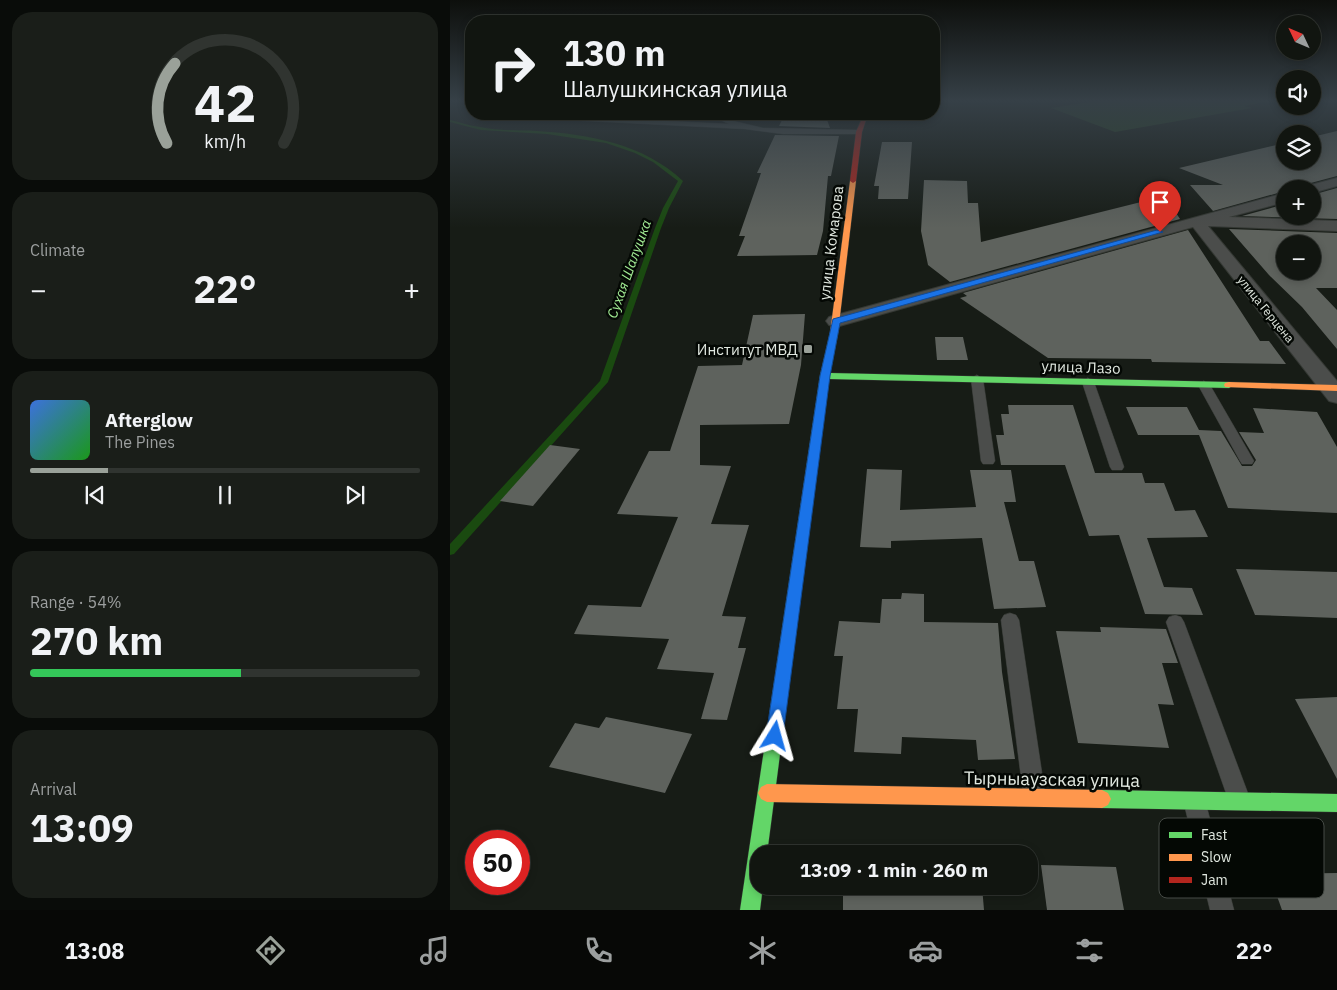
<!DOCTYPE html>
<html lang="en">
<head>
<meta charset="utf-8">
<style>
	:root { --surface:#111510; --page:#1a1e19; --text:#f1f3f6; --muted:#9c9f9f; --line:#303430; --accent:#9aa199 }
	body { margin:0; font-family:"IBM Plex Sans",sans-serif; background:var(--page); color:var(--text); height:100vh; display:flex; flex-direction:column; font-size:19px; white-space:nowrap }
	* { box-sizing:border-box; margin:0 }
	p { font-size:16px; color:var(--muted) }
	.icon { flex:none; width:28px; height:28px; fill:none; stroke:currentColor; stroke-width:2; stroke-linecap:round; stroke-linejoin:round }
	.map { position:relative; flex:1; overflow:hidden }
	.details { display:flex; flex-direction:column; gap:12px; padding:12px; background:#090c09; width:450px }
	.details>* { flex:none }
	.banner { position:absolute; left:15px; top:15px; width:475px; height:105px; border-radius:20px; box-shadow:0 2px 8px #0003,0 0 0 1px var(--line); background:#111510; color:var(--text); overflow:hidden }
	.needle { width:32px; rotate:314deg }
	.fabs { position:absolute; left:826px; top:15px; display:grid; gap:10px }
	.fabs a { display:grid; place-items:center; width:45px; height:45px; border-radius:50%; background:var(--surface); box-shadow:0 2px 8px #0003,0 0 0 1px var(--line); font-size:25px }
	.speed { position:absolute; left:15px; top:830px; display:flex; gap:10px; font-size:25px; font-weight:700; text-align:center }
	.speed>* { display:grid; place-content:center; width:65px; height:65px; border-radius:50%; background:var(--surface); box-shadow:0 2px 8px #0003,0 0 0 1px var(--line); line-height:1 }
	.speed .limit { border:8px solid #d22; background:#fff; color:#111 }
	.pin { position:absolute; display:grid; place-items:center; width:42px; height:42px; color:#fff; margin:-51px -21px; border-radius:50% 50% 50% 0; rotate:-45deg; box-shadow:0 0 5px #0007 }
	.pin .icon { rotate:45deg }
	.me { position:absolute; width:55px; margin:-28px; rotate:8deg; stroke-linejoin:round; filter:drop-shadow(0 0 4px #0008) }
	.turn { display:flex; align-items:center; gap:18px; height:105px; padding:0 15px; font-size:22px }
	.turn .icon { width:65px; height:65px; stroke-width:2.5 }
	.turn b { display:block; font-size:35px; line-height:42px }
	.big { font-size:38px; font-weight:700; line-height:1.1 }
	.details .tile { flex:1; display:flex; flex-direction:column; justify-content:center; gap:8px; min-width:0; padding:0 18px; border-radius:20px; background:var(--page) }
	.details .dial { align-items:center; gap:0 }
	.dial svg { height:130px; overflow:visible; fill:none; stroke:var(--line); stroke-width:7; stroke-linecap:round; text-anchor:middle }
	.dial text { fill:var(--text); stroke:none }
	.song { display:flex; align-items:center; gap:15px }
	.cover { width:60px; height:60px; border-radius:8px; background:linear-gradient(135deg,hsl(220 70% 55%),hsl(120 70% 35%)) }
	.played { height:5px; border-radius:2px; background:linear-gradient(90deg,var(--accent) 20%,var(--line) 20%) }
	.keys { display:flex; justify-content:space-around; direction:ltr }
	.heat { display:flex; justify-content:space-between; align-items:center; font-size:28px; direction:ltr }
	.charge { height:8px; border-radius:4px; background:linear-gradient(90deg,#34c759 54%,var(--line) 0) }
	.trip { position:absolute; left:300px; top:845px; width:288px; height:50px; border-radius:20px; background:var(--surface); box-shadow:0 2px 8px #0003,0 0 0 1px var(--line); font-weight:700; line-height:50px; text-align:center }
	.menu { display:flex; height:80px; justify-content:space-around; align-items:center; background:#070806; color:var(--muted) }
	.menu .icon { width:35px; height:35px }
	.menu .active { color:var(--accent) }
	.menu b { font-size:22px; color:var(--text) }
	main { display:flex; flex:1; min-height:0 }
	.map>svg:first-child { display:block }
</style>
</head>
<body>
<main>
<section class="details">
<div class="tile dial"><svg viewBox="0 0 100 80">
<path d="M14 69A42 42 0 1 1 86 69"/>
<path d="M14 69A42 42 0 0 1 19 20" stroke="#9aa199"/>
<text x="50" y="56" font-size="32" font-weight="700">42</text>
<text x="50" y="72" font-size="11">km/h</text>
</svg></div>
<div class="tile"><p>Climate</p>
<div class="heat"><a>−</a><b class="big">22°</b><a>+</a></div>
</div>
<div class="tile">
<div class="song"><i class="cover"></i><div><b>Afterglow</b><p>The Pines</p></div></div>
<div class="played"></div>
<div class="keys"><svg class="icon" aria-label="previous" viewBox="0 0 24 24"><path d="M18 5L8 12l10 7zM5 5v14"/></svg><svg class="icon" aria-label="pause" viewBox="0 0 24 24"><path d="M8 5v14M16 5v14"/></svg><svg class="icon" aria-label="next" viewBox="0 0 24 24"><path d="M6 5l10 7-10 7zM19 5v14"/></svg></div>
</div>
<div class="tile"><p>Range · 54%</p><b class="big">270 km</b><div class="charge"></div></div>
<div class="tile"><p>Arrival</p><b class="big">13:09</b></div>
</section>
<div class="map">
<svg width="887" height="910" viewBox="0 0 887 910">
	<rect width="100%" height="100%" fill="#171c16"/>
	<path fill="#284424" d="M 645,101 L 819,101 L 794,106 L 802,108 L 665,132 L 601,108 Z"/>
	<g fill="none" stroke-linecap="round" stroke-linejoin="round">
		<path fill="#1a4a10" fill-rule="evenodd" d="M 0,120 C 10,122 20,126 30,127 C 48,131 69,130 87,131 C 139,134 194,144 233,181 L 219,208 L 211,228 L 158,382 L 4,554 L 0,555 L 0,544 L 150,381 L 205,228 L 213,208 L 228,181 L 203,162 L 185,153 L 156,143 L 97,134 L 31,130 L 0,122 Z"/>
	</g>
	<g fill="#5e625d" fill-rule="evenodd">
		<path d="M 335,114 L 362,114 L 376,117 L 380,128 L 329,126 Z"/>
		<path d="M 887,131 L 887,176 L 857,184 L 853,189 L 835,189 L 835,191 L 763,211 L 740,185 L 773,185 L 729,168 L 835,143 L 835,161 L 862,161 L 862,137 Z"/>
		<path d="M 325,135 L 389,136 L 381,176 L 378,176 L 373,231 L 367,255 L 287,256 L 295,236 L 289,236 L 311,173 L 307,173 Z"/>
		<path d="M 432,142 L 462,142 L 458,199 L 428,199 L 429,186 L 424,186 Z"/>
		<path d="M 474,180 L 517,181 L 518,203 L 528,203 L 531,242 L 715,196 L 730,219 L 500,282 L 478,265 L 471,231 Z"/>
		<path d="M 887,188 L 887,219 L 792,216 L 835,204 L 835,216 L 862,216 L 862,195 Z"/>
		<path d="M 779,229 L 887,233 L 887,288 L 866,288 L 887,310 L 887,349 L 852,307 L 819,275 ZM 835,244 L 862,244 L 862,271 L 835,271 Z"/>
		<path d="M 738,230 L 810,341 L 819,341 L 836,364 L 702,362 L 701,359 L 598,358 L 510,298 L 517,296 L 513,293 Z"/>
		<path d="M 355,314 L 351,365 L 339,424 L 250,425 L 250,465 L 281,466 L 261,524 L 299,525 L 272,616 L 296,617 L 288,648 L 296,648 L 277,720 L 251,719 L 264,673 L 207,669 L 219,639 L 124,634 L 138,605 L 191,607 L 228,517 L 167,514 L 199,451 L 220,451 L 248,366 L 292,365 L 303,315 Z"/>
		<path d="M 485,337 L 513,337 L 518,360 L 487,360 Z"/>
		<path d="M 558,405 L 623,405 L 645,473 L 692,473 L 695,483 L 714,483 L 725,511 L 745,510 L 758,537 L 697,538 L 714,587 L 742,588 L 753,615 L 695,614 L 669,535 L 639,536 L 615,465 L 551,465 L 546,435 L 554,435 L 551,414 L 559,414 Z"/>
		<path d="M 676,407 L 737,407 L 749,430 L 771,431 L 792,466 L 802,466 L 806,460 L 789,432 L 814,433 L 803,408 L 867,412 L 887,447 L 887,513 L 778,508 L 749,435 L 688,435 Z"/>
		<path d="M 100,445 L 130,449 L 83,506 L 50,501 Z"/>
		<path d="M 417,469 L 452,470 L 450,510 L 526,507 L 520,470 L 561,470 L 566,502 L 554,502 L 569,561 L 584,561 L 596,607 L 544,609 L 532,538 L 441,541 L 441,548 L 410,547 Z"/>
		<path d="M 786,569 L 887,572 L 887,618 L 805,615 Z"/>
		<path d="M 452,593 L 474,594 L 474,622 L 548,623 L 552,672 L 565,759 L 528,760 L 526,740 L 452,737 L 451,754 L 404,752 L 408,709 L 387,709 L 393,656 L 384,656 L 389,621 L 430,623 L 432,599 L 451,599 Z"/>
		<path d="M 650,627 L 716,629 L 728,663 L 712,663 L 724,705 L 708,704 L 719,748 L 628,743 L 606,631 L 651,632 Z"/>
		<path d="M 887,697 L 887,779 L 845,699 Z"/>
		<path d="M 156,717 L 242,734 L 215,793 L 99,767 L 125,723 L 149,728 Z"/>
		<path d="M 591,865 L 666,867 L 674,910 L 597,910 Z"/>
		<path d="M 887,873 L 887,910 L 832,910 L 819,874 Z"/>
		<path d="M 393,886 L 532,886 L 534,910 L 393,910 Z"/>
	</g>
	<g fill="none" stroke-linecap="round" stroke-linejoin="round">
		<defs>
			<g id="lane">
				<path d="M 38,114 L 71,114 L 279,124 L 258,114 L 265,114 L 279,120 L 313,128 L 409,130 L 412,132 L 409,134 L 333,134 L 295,129 L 41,116 Z"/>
				<path d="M 527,375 L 533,379 L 545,461 L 543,464 L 533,464 L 531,461 L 521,379 Z"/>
				<path d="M 638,378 L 644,382 L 674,467 L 672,470 L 662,470 L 660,467 L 632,382 Z"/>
				<path d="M 754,381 L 760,385 L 804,461 L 802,464 L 792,464 L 790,461 L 748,385 Z"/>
				<path d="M 560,613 L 566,615 L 569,620 L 595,793 L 592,800 L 584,804 L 576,800 L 573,793 L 551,620 L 554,615 Z"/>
				<path d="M 725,615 L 731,617 L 734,622 L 799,796 L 796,804 L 788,807 L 780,804 L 777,796 L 716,622 L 719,617 Z"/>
				<path d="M 745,793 L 753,796 L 756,804 L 784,910 L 760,910 L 734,804 L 737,796 Z"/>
			</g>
			<g id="street">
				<path d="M 887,178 L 887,186 L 862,193 L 862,189 L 855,189 L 857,186 Z"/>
				<path d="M 835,193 L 835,202 L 779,217 L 887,221 L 887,231 L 758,226 L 887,381 L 887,403 L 879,401 L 743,227 L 393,325 L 386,327 L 379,325 L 376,321 L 379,317 Z"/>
			</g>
			<g id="fast">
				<path d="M 384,330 L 388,333 L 380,373 L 779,382 L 784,385 L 779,388 L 379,379 L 317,854 L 309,854 L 309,886 L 313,886 L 310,910 L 290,910 L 370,376 L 380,333 Z"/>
				<path d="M 652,790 L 887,794 L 887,812 L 652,808 L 646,805 L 643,799 L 646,793 Z"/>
			</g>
			<g id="slow">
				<path d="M 403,179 L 406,181 L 388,333 L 384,336 L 380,333 L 400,181 Z"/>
				<path d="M 779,382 L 887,385 L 887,391 L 775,387 L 774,385 L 775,383 Z"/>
				<path d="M 317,784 L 652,790 L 658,793 L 661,799 L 658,805 L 652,808 L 317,802 L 311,799 L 308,793 L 311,787 Z"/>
			</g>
			<path id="jam" d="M 414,114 L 418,114 L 412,132 L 406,181 L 403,183 L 400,181 L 406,132 Z"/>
		</defs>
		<use href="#lane" stroke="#343833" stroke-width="1"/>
		<use href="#street" stroke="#343833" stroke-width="2"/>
		<use href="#fast" stroke="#343833" stroke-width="1"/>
		<use href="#slow" stroke="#343833" stroke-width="1"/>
		<use href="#jam" stroke="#343833" stroke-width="1"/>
		<use href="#lane" fill="#4b4d4b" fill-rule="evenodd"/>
		<use href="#street" fill="#4b4d4b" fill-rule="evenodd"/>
		<use href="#fast" fill="#63d668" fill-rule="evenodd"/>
		<use href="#slow" fill="#ff974d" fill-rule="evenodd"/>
		<use href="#jam" fill="#b3261e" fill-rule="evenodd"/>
	</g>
	<linearGradient id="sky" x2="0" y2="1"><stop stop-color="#0d0f0c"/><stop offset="0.44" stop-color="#364047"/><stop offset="1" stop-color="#364047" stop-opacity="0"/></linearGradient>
	<rect width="887" height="228" fill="url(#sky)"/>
	<path fill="#1a73e8" stroke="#114b97" d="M 707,230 L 713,232 L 390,323 L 380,376 L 333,736 L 331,741 L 325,744 L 319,741 L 316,736 L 370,376 L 383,319 Z"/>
	<rect fill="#9aa199" stroke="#040804" stroke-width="2" x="353" y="344" width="10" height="10" rx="2.5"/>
	<g text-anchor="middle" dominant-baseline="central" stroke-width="5" stroke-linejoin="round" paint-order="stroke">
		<g font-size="12" fill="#e1e8e0" stroke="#040804">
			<text transform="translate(816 309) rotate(51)">улица Герцена</text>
		</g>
		<g font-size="14" font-style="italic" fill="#a3ed95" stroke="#040804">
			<text transform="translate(179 269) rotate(-70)">Сухая Шалушка</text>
		</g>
		<g font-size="15" fill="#e1e8e0" stroke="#040804">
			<text transform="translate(381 243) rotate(-83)">улица Комарова</text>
			<text transform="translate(631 367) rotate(2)">улица Лазо</text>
		</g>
		<g font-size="15" fill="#e1e8e0" stroke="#040804" text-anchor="end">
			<text x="348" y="349">Институт МВД</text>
		</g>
		<g font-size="18" fill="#e1e8e0" stroke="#040804">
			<text transform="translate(602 779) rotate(1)">Тырныаузская улица</text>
		</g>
	</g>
	<rect x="709" y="818" width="165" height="80" rx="8" fill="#040804" stroke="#464b46" stroke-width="1"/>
	<rect x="719" y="832" width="23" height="6" fill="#63d668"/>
	<rect x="719" y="854" width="23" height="7" fill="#ff974d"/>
	<rect x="719" y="877" width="23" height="6" fill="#b3261e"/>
	<g font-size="14" fill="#e1e8e0">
		<text x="751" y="840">Fast</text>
		<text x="751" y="862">Slow</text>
		<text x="751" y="885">Jam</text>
	</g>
</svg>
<div class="fabs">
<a><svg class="needle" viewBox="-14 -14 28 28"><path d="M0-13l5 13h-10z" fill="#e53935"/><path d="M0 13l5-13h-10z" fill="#9c9f9f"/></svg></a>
<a><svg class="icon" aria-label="sound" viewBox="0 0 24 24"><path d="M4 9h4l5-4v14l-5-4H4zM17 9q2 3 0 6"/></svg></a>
<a><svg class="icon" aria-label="layers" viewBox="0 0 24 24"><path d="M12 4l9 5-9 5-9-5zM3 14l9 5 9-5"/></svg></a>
<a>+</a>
<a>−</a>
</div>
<div class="speed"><div class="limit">50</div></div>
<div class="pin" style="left:710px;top:232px;background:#d93025"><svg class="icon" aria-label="arrive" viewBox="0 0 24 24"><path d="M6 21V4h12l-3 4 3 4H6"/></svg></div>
<svg class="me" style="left:325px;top:736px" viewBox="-20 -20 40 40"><path d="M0-17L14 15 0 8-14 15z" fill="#1a73e8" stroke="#fff" stroke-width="4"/></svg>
<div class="trip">13:09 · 1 min · 260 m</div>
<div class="banner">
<div class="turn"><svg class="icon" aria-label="right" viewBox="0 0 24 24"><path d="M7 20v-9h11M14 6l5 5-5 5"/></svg><div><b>130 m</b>Шалушкинская улица</div></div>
</div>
</div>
</main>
<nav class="menu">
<b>13:08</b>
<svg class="icon active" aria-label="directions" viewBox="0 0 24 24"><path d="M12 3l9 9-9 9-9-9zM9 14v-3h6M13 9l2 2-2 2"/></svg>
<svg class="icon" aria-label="music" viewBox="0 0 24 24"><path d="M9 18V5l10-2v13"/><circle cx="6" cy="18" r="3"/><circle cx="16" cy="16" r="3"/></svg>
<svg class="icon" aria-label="phone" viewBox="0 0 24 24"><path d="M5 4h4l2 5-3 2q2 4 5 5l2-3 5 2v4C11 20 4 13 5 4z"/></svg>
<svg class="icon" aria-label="climate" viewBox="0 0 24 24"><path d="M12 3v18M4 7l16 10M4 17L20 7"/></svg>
<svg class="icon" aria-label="car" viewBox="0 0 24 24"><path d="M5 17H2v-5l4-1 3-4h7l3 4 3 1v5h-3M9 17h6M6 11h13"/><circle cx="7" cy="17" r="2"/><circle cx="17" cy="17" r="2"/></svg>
<svg class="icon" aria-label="filters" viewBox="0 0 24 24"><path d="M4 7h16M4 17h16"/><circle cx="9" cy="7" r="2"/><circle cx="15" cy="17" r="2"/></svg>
<b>22°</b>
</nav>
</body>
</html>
